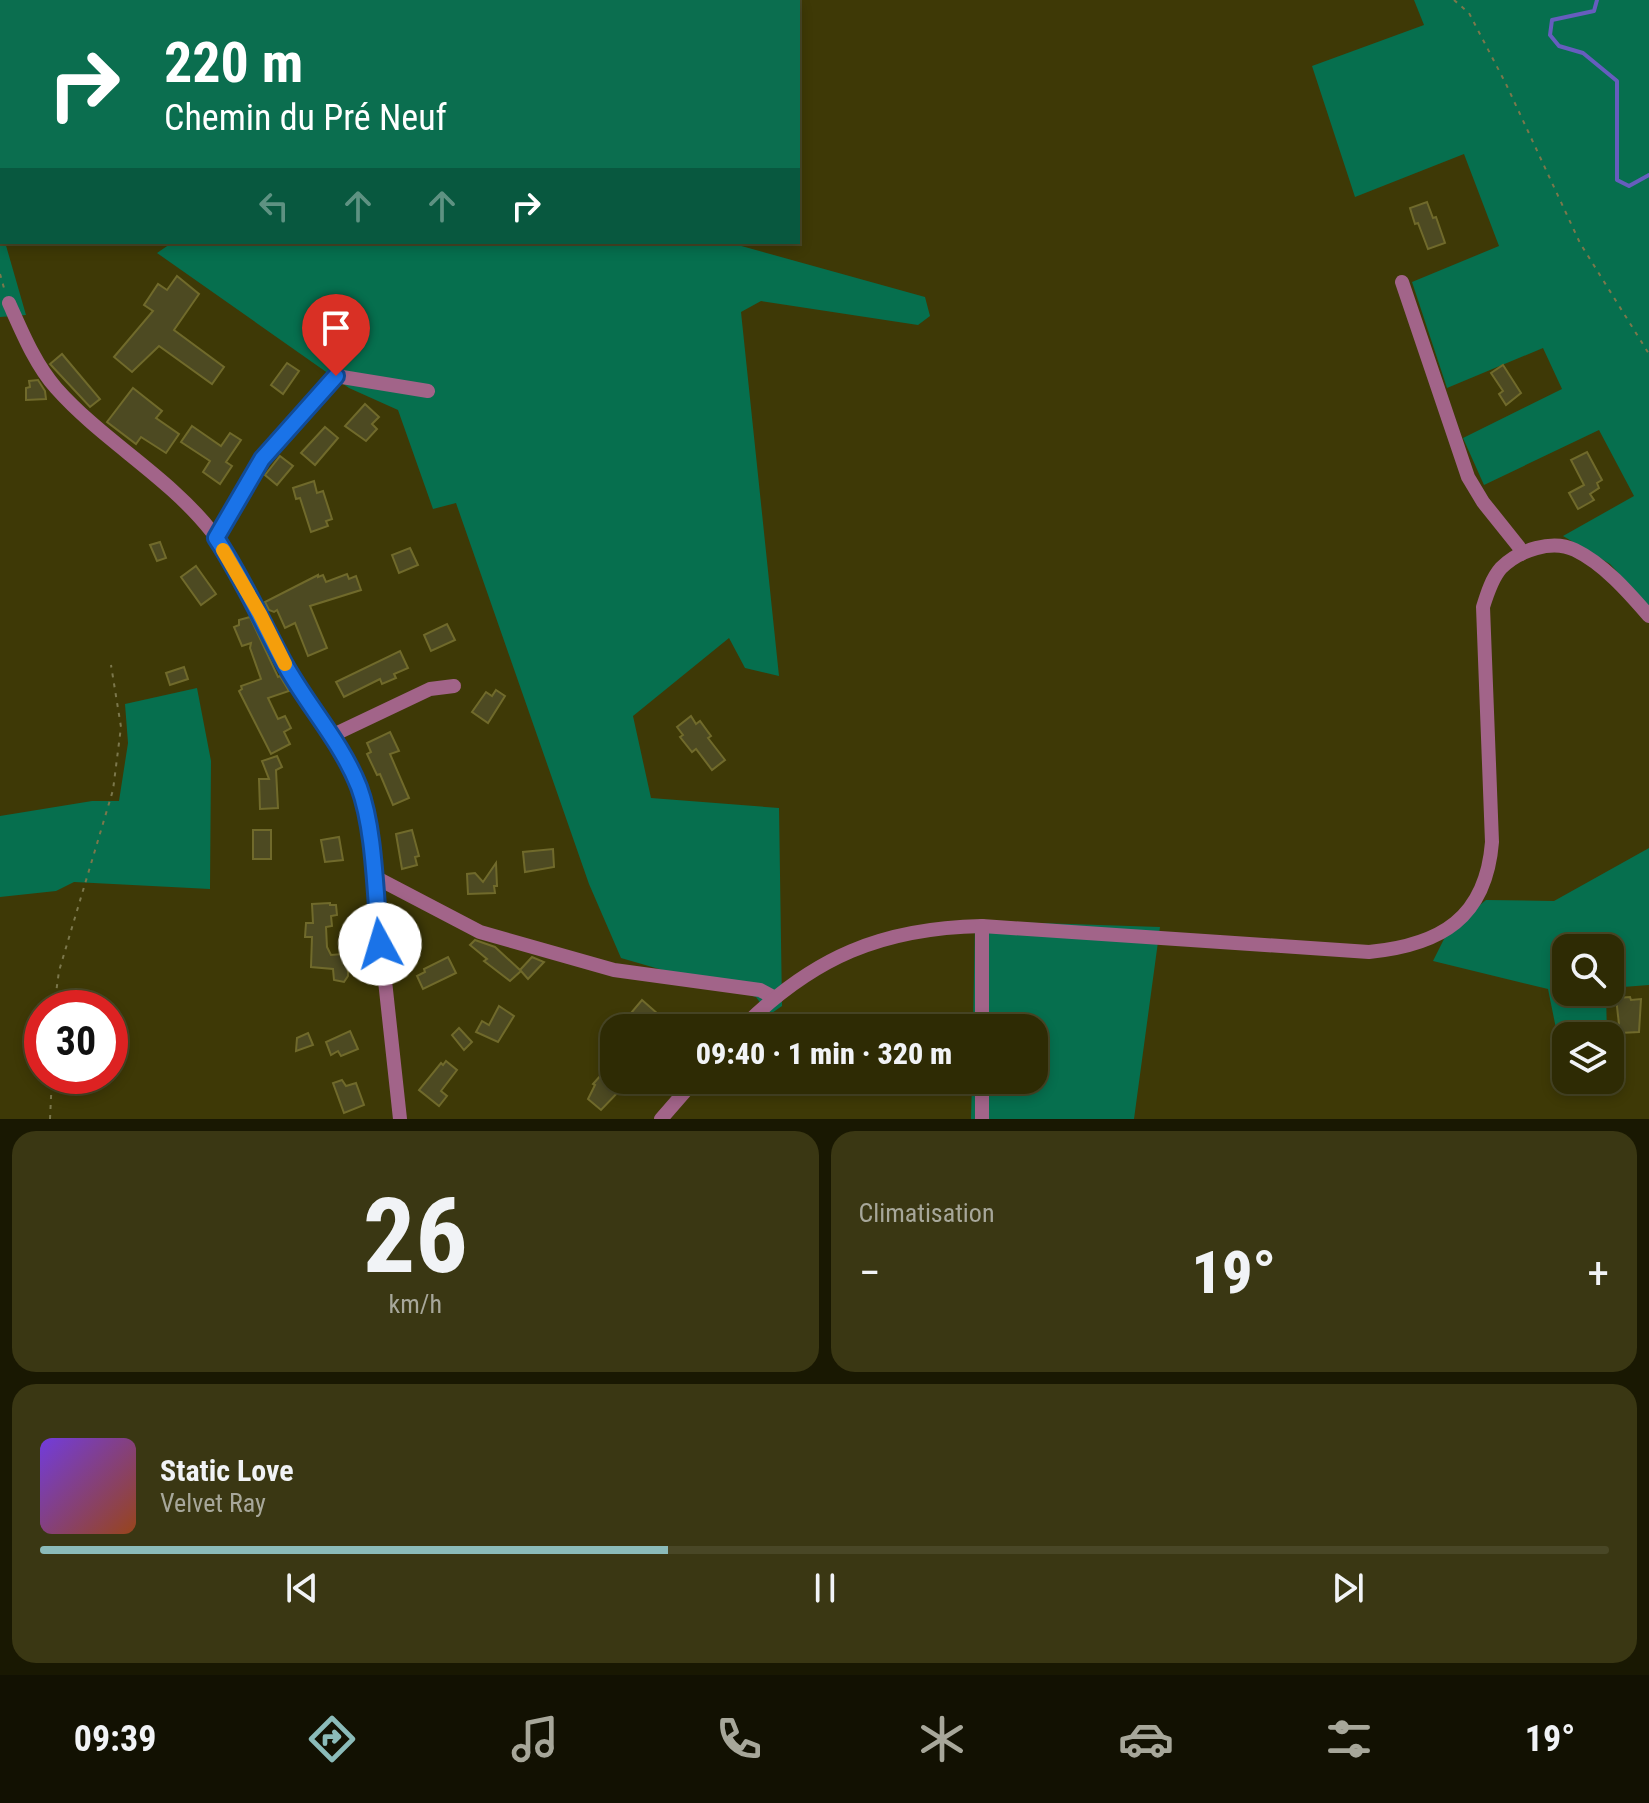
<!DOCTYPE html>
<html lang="fr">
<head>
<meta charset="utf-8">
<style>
	:root { --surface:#2e2b04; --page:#3a3713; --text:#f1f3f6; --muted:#a7a79a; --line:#494726; --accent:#8bbbb9 }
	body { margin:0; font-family:"Roboto Condensed",sans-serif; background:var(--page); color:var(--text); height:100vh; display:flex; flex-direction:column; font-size:30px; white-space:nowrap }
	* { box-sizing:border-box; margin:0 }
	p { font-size:26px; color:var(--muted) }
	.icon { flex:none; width:44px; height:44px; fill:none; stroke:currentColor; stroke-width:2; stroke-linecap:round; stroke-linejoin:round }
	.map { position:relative; height:1119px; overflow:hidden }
	.drawer { display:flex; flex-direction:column; gap:12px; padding:12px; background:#191802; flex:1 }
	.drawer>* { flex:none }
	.banner { position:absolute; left:0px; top:0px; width:800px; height:244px; box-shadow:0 4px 12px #0003,0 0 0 2px var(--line); background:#0b6e4f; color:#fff; overflow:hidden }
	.tools { position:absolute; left:1552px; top:934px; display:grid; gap:16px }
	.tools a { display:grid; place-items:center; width:72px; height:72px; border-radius:16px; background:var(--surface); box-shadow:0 4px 12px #0003,0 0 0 2px var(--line); font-size:40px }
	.speed { position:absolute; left:24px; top:990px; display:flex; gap:16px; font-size:40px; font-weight:700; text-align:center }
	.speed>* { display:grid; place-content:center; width:104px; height:104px; border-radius:50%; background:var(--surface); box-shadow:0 4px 12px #0003,0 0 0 2px var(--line); line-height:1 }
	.speed .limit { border:12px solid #d22; background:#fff; color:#111 }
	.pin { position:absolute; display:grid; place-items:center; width:68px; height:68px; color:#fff; margin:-82px -34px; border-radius:50% 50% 50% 0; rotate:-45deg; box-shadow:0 0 8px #0007 }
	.pin .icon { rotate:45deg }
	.me { position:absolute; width:88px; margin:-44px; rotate:354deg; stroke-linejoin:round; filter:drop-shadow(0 0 6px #0008) }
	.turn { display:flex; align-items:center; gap:28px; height:168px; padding:0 32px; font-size:36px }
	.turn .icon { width:104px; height:104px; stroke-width:2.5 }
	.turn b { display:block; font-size:56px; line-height:68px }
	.lanes { display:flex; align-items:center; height:76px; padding:0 32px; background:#0003; justify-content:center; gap:40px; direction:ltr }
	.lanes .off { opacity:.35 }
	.big { font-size:60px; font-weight:800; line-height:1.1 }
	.drawer .tile { flex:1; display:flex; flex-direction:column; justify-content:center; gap:12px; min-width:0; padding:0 28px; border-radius:24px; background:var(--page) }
	.drawer .dial { align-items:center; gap:0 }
	.dial b { font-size:104px; line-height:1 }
	.song { display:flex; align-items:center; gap:24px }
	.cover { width:96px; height:96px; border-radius:12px; background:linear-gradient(135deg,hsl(260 70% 55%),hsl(20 70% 35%)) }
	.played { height:8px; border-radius:4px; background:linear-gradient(90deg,var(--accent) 40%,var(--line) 40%) }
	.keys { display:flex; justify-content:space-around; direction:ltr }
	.heat { display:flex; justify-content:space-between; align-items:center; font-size:44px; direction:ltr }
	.drawer .tiles { flex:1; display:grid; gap:12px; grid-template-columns:1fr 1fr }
	.tile:last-child { grid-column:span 2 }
	.trip { position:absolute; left:600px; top:1014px; width:448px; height:80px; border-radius:24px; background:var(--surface); box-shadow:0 4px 12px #0003,0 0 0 2px var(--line); font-weight:800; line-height:80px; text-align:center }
	.tab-bar { display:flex; height:128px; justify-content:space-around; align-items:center; background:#121102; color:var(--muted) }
	.tab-bar .icon { width:56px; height:56px }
	.tab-bar .current { color:var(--accent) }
	.tab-bar b { font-size:36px; color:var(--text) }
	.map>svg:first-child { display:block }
</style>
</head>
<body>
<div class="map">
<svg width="1649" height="1119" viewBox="0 0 1649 1119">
	<rect width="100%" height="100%" fill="#3e3906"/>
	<g fill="#066f4e">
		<path d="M 610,0 L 776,0 L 607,2 Z"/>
		<path d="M 1414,0 L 1649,0 L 1649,606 L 1610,564 L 1563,536 L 1634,496 L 1599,430 L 1484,485 L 1463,438 L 1562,389 L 1543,348 L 1447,388 L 1412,282 L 1499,246 L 1464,154 L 1355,197 L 1312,66 L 1424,25 Z"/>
		<path d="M 0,224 L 2,242 L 5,242 L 26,315 L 0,317 Z"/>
		<path d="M 173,242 L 727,242 L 925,297 L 930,316 L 918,325 L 761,301 L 741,312 L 779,676 L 745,668 L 729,638 L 633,716 L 651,798 L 779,808 L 782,1006 L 769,1015 L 756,997 L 621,958 L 589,884 L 456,503 L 433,509 L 398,410 L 349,388 L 157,253 Z"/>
		<path d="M 197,688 L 211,761 L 210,889 L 74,882 L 56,891 L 0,897 L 0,816 L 92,801 L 119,801 L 128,743 L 125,704 Z"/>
		<path d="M 1649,848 L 1649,985 L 1610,988 L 1610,948 L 1566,948 L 1566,992 L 1606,992 L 1607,1036 L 1566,1036 L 1566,1078 L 1548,989 L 1433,961 L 1448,931 L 1486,900 L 1554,901 Z"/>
		<path d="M 975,921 L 1160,927 L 1134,1119 L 971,1119 L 972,1080 L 1034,1080 L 1034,1028 L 973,1028 Z"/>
		<path d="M 1566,1080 L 1609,1080 L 1569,1094 Z"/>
	</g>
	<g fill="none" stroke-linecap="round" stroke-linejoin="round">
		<path stroke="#665dbe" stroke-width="4" d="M 1597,0 L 1594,11 L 1552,20 L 1550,35 L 1559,46 L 1583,53 L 1617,81 L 1617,180 L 1629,186 L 1649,175"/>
	</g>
	<g fill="#4d4a22" stroke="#706a2b" stroke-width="2">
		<path d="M 1427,202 L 1433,218 L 1436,217 L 1445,243 L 1428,249 L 1418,223 L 1415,224 L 1410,208 Z"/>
		<path d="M 177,276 L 199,294 L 174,330 L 224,367 L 212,384 L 159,346 L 132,372 L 114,357 L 153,311 L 144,305 L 158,284 L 167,290 Z"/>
		<path d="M 62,354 L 100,399 L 90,407 L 50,364 Z"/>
		<path d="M 287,363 L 299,371 L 283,394 L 271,385 Z"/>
		<path d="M 1503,365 L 1521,393 L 1506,405 L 1499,394 L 1503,391 L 1491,373 Z"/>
		<path d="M 38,380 L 45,391 L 46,399 L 26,400 L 26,388 L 30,387 L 29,381 Z"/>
		<path d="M 133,388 L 162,411 L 156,418 L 179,434 L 166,453 L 141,437 L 136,444 L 107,422 Z"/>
		<path d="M 365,404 L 379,417 L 372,424 L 377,429 L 366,441 L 345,426 Z"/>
		<path d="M 192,426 L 221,446 L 230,433 L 241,440 L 226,462 L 232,466 L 220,484 L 203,472 L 210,461 L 181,442 Z"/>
		<path d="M 325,427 L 338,438 L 315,465 L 301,453 Z"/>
		<path d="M 1587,452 L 1602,480 L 1597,483 L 1599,488 L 1590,494 L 1594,500 L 1578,509 L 1569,493 L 1584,485 L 1571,460 Z"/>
		<path d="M 280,456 L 293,466 L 277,485 L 265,475 Z"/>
		<path d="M 314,481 L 317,493 L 323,491 L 332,519 L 326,521 L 328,526 L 311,532 L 300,498 L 296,499 L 293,488 Z"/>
		<path d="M 160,542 L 166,558 L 157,561 L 150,545 Z"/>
		<path d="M 410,548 L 418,565 L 399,573 L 392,555 Z"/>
		<path d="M 196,566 L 216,594 L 201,605 L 181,577 Z"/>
		<path d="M 347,574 L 349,579 L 356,576 L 361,590 L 310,606 L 327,648 L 308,656 L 295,623 L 285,628 L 277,610 L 274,612 L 269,610 L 265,602 L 318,575 L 318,577 L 323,575 L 326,582 Z"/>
		<path d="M 250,617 L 278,677 L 280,676 L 289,691 L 268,698 L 278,719 L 285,716 L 291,728 L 284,732 L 290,744 L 271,754 L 239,691 L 242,689 L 241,686 L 261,679 L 250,648 L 251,643 L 242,646 L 234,627 L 239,625 L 239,620 Z"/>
		<path d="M 447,624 L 455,640 L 431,651 L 424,635 Z"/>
		<path d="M 400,651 L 408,668 L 394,674 L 396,678 L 382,684 L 380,679 L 344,697 L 336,682 Z"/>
		<path d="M 184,667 L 188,679 L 170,685 L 166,673 Z"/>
		<path d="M 496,690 L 505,696 L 488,723 L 472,712 L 486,692 L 492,696 Z"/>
		<path d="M 691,716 L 696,724 L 700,721 L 711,736 L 708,738 L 725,760 L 712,770 L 696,749 L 692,752 L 680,737 L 683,735 L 677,727 Z"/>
		<path d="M 390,732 L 399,751 L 390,754 L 409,798 L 393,805 L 380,774 L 377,775 L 367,754 L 371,752 L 367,743 Z"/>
		<path d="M 277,756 L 282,767 L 276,770 L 278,808 L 260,809 L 259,779 L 269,779 L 262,761 Z"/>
		<rect x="253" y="830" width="18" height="29"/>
		<path d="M 412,830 L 419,856 L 415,857 L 417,865 L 402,869 L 396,834 Z"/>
		<path d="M 339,837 L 343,860 L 325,862 L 321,840 Z"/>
		<path d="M 553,849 L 554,867 L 525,872 L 523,852 Z"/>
		<path d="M 496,863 L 497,886 L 494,886 L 495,893 L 468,894 L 467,874 L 475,873 L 483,882 Z"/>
		<path d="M 330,903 L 330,905 L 336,905 L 337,915 L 331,916 L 332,926 L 326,927 L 327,947 L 331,955 L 343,954 L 346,958 L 351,969 L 348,970 L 348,976 L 344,982 L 334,980 L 333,969 L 311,967 L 312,937 L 305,937 L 306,923 L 313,923 L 312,904 Z"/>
		<path d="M 403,915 L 414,922 L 417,940 L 411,941 L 412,947 L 400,948 L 395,917 Z"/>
		<path d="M 475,940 L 495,947 L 520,970 L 532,957 L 544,962 L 528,979 L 521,971 L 510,981 L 484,961 L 487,959 L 470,945 Z"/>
		<path d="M 448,957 L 456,973 L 423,989 L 417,976 L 425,972 L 424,969 Z"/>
		<path d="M 1630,997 L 1631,1000 L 1641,999 L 1639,1032 L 1620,1033 L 1616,998 Z"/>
		<path d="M 642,1000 L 658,1014 L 650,1022 L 650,1028 L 625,1028 L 630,1022 L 626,1019 Z"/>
		<path d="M 499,1006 L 514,1016 L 498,1042 L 476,1032 L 482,1021 L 489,1025 Z"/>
		<path d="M 459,1028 L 472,1042 L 464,1050 L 452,1035 Z"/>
		<path d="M 350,1031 L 358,1049 L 341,1056 L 338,1051 L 331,1055 L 326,1042 Z"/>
		<path d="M 308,1033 L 313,1045 L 296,1051 L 297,1038 Z"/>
		<path d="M 446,1061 L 457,1070 L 441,1091 L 447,1096 L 439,1106 L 419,1090 L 441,1063 L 443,1065 Z"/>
		<path d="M 601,1075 L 607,1075 L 621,1089 L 601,1110 L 588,1099 L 595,1085 L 593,1084 Z"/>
		<path d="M 342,1080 L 346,1086 L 356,1083 L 364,1105 L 344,1113 L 333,1083 Z"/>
	</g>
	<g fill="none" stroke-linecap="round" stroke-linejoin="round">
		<g stroke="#7b774b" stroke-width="2" stroke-dasharray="4 6" stroke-linecap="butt">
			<path d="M 1454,0 L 1469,13 L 1506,84 L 1580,243 L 1649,354"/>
			<path d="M 5,2 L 8,0"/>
			<path d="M 0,5 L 2,4"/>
			<path d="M 0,274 L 4,288"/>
			<path d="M 54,1008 L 59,971 L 113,790 L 121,727 L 111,665"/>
			<path d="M 50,1119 L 52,1076"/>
		</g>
		<g stroke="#a26489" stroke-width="14">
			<path d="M 1402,282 L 1468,477 L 1483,502 L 1519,547 L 1521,554"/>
			<path d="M 9,303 C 22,332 35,364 56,388 C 103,441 168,476 212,532 C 241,571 260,617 283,660 C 302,697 328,732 350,768 L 359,787 L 368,824 L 400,1119"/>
			<path d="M 216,538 L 262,459 L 336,376 L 428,391"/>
			<path d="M 331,736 L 430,689 L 454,686"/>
			<path d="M 373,876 L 480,932 L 614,970 L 760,990 L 773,997"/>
			<path d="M 742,1028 C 813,957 882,928 982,926 L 1369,952 C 1441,945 1486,918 1492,842 L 1483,607 C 1487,594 1492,578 1501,568 C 1519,550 1552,539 1575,550 C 1604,564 1629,593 1649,616"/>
			<path d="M 982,1028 L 982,926"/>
			<path d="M 661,1119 L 695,1080"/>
			<path d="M 982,1119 L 982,1080"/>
		</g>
	</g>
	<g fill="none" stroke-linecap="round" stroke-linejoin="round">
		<defs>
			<path id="route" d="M 336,376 L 262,459 L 216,538 C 242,577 261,620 283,661 C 306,704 341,741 359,787 C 375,830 375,896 380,944"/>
		</defs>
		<use href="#route" stroke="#114b97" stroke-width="20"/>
		<use href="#route" stroke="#1a73e8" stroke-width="14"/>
		<path stroke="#f59e0b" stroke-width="14" d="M 223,550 L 260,614 L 285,664"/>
	</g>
</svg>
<div class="tools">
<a><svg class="icon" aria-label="search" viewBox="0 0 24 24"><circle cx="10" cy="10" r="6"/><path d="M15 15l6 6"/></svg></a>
<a><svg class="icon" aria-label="layers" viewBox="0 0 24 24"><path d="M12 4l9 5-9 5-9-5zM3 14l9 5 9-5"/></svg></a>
</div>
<div class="speed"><div class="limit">30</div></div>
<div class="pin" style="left:336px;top:376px;background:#d93025"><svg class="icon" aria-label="arrive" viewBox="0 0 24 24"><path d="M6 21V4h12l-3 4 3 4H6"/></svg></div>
<svg class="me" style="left:380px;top:944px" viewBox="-20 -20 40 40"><circle r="19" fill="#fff"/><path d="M0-13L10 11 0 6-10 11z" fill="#1a73e8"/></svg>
<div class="trip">09:40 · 1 min · 320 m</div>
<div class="banner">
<div class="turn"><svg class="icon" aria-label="right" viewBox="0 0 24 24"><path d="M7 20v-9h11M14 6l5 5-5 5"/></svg><div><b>220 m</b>Chemin du Pré Neuf</div></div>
<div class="lanes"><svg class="icon off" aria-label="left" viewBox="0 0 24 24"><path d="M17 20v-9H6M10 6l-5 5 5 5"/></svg><svg class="icon off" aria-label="ahead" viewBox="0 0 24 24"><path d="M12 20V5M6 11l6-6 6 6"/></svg><svg class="icon off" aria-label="ahead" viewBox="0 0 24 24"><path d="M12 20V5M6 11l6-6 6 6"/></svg><svg class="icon" aria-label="right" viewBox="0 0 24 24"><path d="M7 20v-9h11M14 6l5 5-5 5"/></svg></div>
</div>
</div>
<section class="drawer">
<div class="tiles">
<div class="tile dial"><b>26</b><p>km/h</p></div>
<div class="tile"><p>Climatisation</p>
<div class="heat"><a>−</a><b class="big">19°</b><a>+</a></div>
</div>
<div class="tile">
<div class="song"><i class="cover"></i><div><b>Static Love</b><p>Velvet Ray</p></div></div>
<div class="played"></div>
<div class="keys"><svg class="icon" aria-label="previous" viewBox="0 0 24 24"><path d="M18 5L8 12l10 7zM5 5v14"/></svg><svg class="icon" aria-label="pause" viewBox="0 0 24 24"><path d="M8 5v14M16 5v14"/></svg><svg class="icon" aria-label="next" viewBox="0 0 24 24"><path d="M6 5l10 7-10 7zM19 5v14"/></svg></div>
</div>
</div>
</section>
<nav class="tab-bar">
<b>09:39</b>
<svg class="icon current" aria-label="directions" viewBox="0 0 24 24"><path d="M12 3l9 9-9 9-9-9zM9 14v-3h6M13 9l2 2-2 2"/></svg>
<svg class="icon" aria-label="music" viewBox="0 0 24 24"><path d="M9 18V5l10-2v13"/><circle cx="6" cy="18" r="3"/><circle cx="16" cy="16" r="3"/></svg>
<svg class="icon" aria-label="phone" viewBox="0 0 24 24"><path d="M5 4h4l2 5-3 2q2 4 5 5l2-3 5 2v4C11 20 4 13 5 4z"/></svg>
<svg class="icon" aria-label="climate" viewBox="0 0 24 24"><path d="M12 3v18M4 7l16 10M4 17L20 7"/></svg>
<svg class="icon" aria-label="car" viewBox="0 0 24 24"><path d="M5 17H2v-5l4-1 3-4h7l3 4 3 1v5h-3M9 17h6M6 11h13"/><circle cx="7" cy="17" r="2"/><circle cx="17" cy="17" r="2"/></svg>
<svg class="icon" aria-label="filters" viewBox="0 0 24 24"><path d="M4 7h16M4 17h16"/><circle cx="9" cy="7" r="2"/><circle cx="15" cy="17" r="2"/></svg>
<b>19°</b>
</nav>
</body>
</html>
